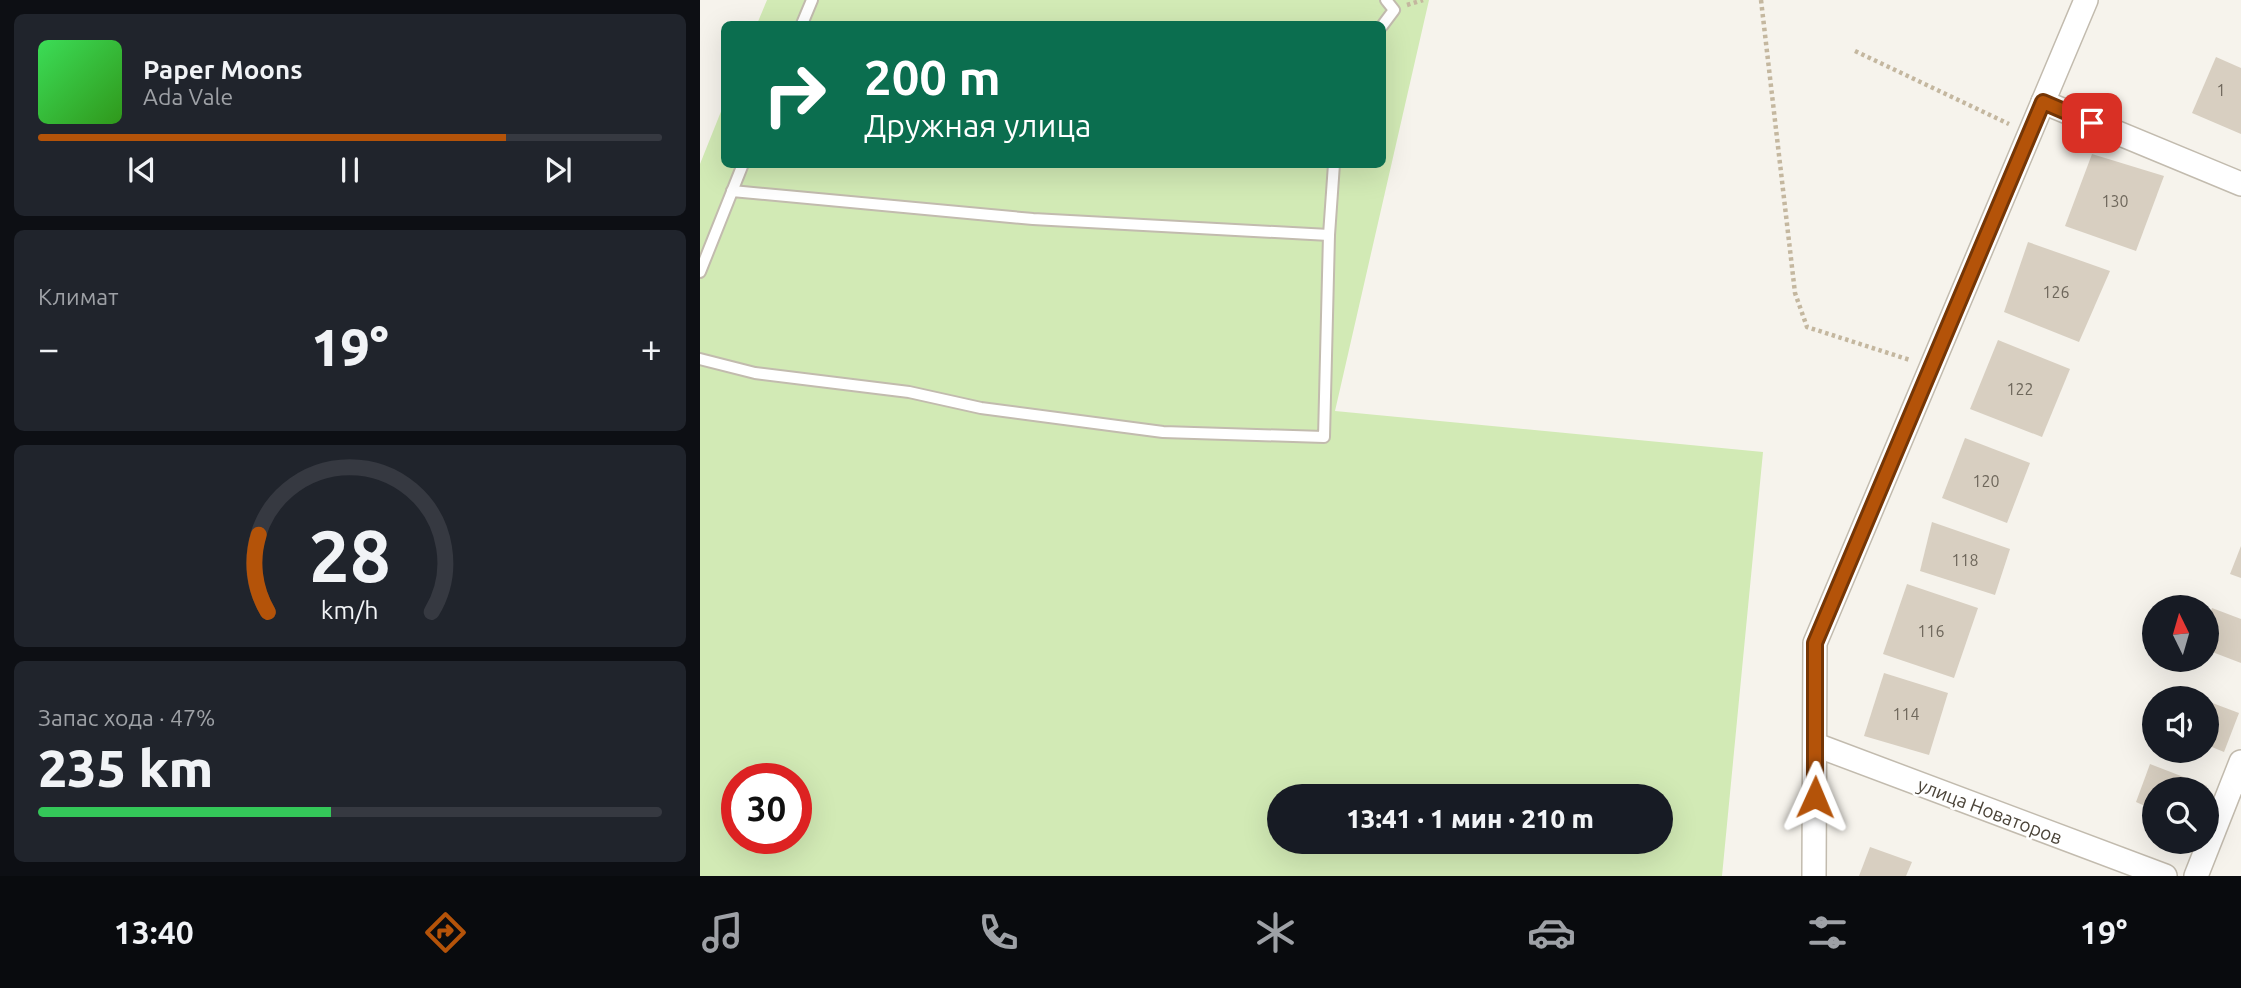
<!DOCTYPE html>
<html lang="ru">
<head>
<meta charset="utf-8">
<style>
	:root { --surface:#171b24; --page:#20242c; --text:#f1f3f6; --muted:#9ea1a6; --line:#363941; --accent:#b45309 }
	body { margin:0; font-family:Ubuntu,sans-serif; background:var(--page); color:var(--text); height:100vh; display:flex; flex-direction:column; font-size:26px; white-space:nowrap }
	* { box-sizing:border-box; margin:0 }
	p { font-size:23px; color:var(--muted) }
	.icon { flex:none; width:38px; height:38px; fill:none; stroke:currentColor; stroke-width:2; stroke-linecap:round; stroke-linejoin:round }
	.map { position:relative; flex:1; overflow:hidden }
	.sheet { display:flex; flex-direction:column; gap:14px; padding:14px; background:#0d0f14; width:700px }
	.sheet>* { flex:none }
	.hud { position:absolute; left:21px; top:21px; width:665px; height:147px; border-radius:10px; box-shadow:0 7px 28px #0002; background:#0b6e4f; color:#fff; overflow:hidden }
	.needle { width:46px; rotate:355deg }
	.tools { position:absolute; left:1442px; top:595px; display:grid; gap:14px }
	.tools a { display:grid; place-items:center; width:77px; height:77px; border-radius:50%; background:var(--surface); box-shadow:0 7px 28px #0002; font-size:35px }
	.speed { position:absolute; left:21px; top:763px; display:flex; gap:14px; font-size:35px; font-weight:700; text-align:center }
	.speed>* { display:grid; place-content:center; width:91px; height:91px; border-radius:50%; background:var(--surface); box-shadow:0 7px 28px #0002; line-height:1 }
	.speed .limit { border:10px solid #d22; background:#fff; color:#111 }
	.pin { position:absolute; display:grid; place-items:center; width:60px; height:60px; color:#fff; margin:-30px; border-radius:14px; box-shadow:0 4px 10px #0006 }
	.me { position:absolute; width:77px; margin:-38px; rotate:1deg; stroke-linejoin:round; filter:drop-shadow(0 0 5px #0008) }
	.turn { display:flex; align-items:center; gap:24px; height:147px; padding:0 28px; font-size:32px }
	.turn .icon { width:91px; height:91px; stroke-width:2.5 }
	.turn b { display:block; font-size:49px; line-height:60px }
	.big { font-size:52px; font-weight:800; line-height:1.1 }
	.sheet .widget { flex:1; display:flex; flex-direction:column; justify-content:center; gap:10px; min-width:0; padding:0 24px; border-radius:10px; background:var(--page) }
	.sheet .dial { align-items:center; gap:0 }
	.dial svg { height:182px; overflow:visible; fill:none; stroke:var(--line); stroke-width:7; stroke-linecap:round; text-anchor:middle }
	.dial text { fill:var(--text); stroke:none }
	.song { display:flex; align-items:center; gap:21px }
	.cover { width:84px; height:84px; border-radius:10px; background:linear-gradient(135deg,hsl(130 70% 55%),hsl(110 70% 35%)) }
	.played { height:7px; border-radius:4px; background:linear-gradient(90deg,var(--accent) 75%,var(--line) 75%) }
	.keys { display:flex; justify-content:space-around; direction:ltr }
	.heat { display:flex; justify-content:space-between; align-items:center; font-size:38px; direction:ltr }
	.charge { height:10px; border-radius:5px; background:linear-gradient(90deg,#34c759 47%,var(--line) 0) }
	.trip { position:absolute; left:567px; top:784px; width:406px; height:70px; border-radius:35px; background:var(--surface); box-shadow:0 7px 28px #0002; font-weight:800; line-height:70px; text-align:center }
	.tab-bar { display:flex; height:112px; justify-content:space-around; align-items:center; background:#090b0e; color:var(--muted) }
	.tab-bar .icon { width:49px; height:49px }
	.tab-bar .active { color:var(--accent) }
	.tab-bar b { font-size:32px; color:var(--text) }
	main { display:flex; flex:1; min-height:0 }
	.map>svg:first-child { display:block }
</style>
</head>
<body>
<main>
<section class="sheet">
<div class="widget">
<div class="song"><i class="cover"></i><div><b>Paper Moons</b><p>Ada Vale</p></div></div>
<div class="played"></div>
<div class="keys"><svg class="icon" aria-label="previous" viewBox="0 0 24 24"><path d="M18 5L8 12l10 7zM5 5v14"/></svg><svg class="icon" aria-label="pause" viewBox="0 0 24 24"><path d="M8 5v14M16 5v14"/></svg><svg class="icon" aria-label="next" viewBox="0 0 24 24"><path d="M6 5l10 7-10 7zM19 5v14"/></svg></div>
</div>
<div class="widget"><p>Климат</p>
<div class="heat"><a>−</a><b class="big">19°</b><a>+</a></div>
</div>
<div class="widget dial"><svg viewBox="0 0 100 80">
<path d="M14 69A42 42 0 1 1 86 69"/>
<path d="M14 69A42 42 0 0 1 10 35" stroke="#b45309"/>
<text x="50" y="56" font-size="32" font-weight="700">28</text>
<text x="50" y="72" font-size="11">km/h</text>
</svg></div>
<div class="widget"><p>Запас хода · 47%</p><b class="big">235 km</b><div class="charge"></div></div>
</section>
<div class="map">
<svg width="1541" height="876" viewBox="0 0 1541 876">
	<rect width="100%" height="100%" fill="#f6f3ec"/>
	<path fill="#d2eab5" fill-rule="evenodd" d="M 67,0 L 729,0 L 635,411 L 1063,452 L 1022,876 L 0,876 L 0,164 L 24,104 L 24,164 L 682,164 L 682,24 L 57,24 ZM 37,779 L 96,779 L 96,838 L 37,838 ZM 579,796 L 961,796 L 961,842 L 579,842 Z"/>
	<g fill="#d8cfc1">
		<path d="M 1516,57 L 1541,68 L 1541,134 L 1492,113 Z"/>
		<path d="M 1392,154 L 1464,176 L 1436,251 L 1365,226 Z"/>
		<path d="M 1328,242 L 1410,271 L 1379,342 L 1304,312 Z"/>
		<path d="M 1298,340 L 1370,369 L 1342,437 L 1270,409 Z"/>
		<path d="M 1265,438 L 1330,463 L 1307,523 L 1242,498 Z"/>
		<path d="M 1232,522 L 1310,549 L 1295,595 L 1220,571 Z"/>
		<path d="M 1541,546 L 1541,578 L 1530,574 Z"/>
		<path d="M 1207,584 L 1278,608 L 1254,678 L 1183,654 Z"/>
		<path d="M 1512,608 L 1541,619 L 1541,663 L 1507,650 L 1507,622 Z"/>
		<path d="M 1184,673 L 1248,693 L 1229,755 L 1164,736 Z"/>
		<path d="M 1507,701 L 1539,713 L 1524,752 L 1507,745 Z"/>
		<path d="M 1450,764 L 1507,786 L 1506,789 L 1454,789 L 1454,810 L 1436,802 Z"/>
		<path d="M 1170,847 L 1212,862 L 1206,876 L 1159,876 Z"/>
	</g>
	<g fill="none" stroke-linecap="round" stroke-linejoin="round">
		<defs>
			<g id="lane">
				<path d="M 102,24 L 112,0"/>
				<path d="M 682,26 L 694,10 L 686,0"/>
				<path d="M 32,191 L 333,219 L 629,235"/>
				<path d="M 0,272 L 43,164"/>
				<path d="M 0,359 L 55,373 L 209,392 L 281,408 L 463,432 L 624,437 L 629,235 L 634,164"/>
			</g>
			<g id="street">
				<path d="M 1343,102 L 1541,184"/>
				<path d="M 1116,745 L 1465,876"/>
				<path d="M 1114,876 L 1115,643 L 1386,0"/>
				<path d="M 1496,876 L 1541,762"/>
			</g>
		</defs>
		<use href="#lane" stroke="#c2bbae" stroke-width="14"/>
		<use href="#street" stroke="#c2bbae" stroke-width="26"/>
		<g stroke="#c4b79f" stroke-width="4.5" stroke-dasharray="3.5 3.5" stroke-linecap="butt">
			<path d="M 1061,0 L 1095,293 L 1107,327 L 1210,360"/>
			<path d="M 707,5 L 723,0"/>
			<path d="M 1155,51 L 1309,124"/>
		</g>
		<use href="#lane" stroke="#fff" stroke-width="10"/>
		<use href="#street" stroke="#fff" stroke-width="23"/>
	</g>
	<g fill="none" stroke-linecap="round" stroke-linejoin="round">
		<defs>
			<path id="route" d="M 1115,797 L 1115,643 L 1343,102 L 1392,123"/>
		</defs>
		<use href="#route" stroke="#753606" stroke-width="18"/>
		<use href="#route" stroke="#b45309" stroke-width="12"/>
	</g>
	<g text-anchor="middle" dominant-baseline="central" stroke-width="5" stroke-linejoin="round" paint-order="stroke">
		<g font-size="16" fill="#6e675b">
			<text x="1521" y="90">1</text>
			<text x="1415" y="201">130</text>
			<text x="1356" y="292">126</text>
			<text x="1320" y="389">122</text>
			<text x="1286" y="481">120</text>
			<text x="1265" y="560">118</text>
			<text x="1231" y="631">116</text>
			<text x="1206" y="714">114</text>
		</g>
		<g font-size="19" fill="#4b4439" stroke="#fff">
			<text transform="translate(1290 811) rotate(21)">улица Новаторов</text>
		</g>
	</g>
</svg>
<div class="tools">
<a><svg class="needle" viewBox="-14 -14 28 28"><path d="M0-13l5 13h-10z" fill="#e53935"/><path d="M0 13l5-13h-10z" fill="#9ea1a6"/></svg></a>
<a><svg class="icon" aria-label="sound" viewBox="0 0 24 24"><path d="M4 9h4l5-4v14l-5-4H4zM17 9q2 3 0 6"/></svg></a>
<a><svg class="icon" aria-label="search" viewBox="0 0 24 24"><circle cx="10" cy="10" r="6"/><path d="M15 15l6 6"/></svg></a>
</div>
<div class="speed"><div class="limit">30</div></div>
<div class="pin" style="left:1392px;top:123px;background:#d93025"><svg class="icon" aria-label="arrive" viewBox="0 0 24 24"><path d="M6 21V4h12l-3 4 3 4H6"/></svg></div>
<svg class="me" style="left:1115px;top:797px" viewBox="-20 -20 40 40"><path d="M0-17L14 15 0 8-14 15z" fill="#b45309" stroke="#fff" stroke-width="4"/></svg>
<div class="trip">13:41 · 1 мин · 210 m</div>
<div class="hud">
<div class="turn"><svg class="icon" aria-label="right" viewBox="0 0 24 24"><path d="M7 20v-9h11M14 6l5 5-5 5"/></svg><div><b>200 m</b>Дружная улица</div></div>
</div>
</div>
</main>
<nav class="tab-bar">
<b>13:40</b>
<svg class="icon active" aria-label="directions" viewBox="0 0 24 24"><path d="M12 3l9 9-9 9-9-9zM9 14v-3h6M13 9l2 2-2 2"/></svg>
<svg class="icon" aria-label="music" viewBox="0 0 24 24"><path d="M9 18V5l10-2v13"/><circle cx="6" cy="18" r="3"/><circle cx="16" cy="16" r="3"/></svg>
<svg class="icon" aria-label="phone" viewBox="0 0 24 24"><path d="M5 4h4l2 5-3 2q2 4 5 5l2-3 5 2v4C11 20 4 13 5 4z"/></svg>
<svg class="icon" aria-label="climate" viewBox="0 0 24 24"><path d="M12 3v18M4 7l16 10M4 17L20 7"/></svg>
<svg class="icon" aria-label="car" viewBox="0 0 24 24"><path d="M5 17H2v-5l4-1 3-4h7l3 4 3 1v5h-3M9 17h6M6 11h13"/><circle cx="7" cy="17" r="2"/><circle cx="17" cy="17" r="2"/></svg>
<svg class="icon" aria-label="filters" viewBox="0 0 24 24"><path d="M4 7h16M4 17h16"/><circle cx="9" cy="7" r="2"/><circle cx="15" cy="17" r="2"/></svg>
<b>19°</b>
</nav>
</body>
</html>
